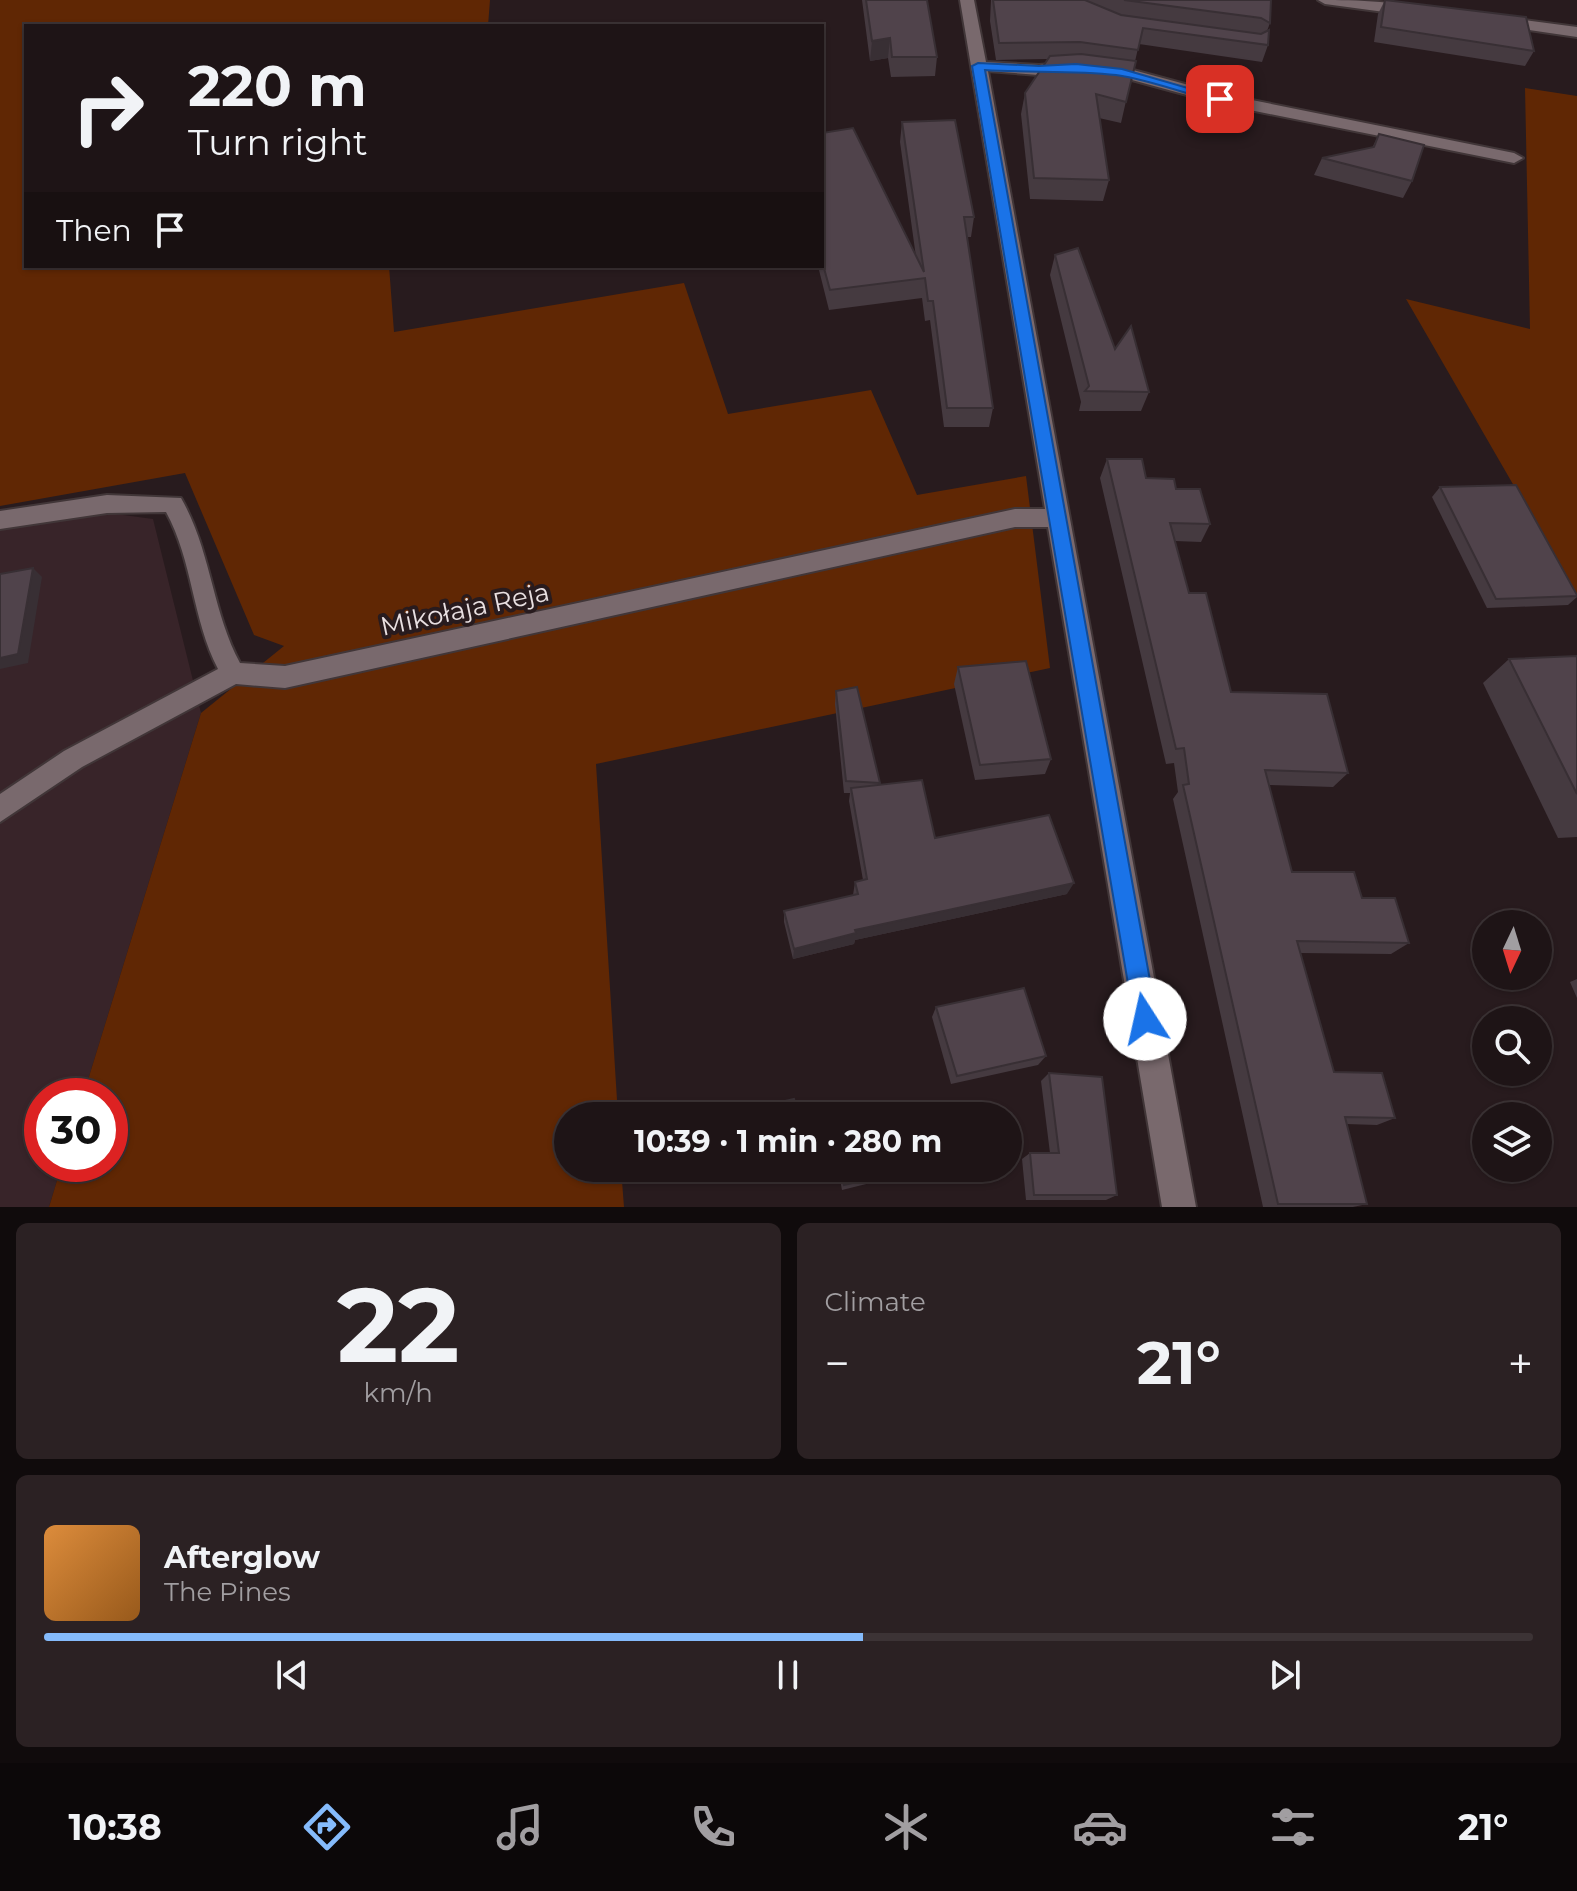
<!DOCTYPE html>
<html lang="en">
<head>
<meta charset="utf-8">
<style>
	:root { --surface:#1e1416; --page:#2b2123; --text:#f1f3f6; --muted:#a19ea1; --line:#3c3335; --accent:#85bbfb }
	body { margin:0; font-family:Montserrat,sans-serif; background:var(--page); color:var(--text); height:100vh; display:flex; flex-direction:column; font-size:30px; white-space:nowrap }
	* { box-sizing:border-box; margin:0 }
	p { font-size:26px; color:var(--muted) }
	.icon { flex:none; width:44px; height:44px; fill:none; stroke:currentColor; stroke-width:2; stroke-linecap:round; stroke-linejoin:round }
	.map { position:relative; height:1207px; overflow:hidden }
	.panel { display:flex; flex-direction:column; gap:16px; padding:16px; background:#100b0c; flex:1 }
	.panel>* { flex:none }
	.top-card { position:absolute; left:24px; top:24px; width:800px; height:244px; border-radius:0px; box-shadow:0 2px 6px #0004,0 0 0 2px var(--line); background:#1e1416; color:var(--text); overflow:hidden }
	.needle { width:52px; rotate:184deg }
	.buttons { position:absolute; left:1472px; top:910px; display:grid; gap:16px }
	.buttons a { display:grid; place-items:center; width:80px; height:80px; border-radius:50%; background:var(--surface); box-shadow:0 2px 6px #0004,0 0 0 2px var(--line); font-size:40px }
	.speed { position:absolute; left:24px; top:1078px; display:flex; gap:16px; font-size:40px; font-weight:700; text-align:center }
	.speed>* { display:grid; place-content:center; width:104px; height:104px; border-radius:50%; background:var(--surface); box-shadow:0 2px 6px #0004,0 0 0 2px var(--line); line-height:1 }
	.speed .limit { border:12px solid #d22; background:#fff; color:#111 }
	.pin { position:absolute; display:grid; place-items:center; width:68px; height:68px; color:#fff; margin:-34px; border-radius:16px; box-shadow:0 4px 12px #0006 }
	.me { position:absolute; width:88px; margin:-44px; rotate:350deg; stroke-linejoin:round; filter:drop-shadow(0 0 6px #0008) }
	.turn { display:flex; align-items:center; gap:28px; height:168px; padding:0 32px; font-size:36px }
	.turn .icon { width:104px; height:104px; stroke-width:2.5 }
	.turn b { display:block; font-size:56px; line-height:68px }
	.then { display:flex; align-items:center; height:76px; padding:0 32px; background:#0003; gap:16px; font-size:30px }
	.big { font-size:60px; font-weight:700; line-height:1.1 }
	.panel .widget { flex:1; display:flex; flex-direction:column; justify-content:center; gap:12px; min-width:0; padding:0 28px; border-radius:12px; background:var(--page) }
	.panel .dial { align-items:center; gap:0 }
	.dial b { font-size:104px; line-height:1 }
	.song { display:flex; align-items:center; gap:24px }
	.cover { width:96px; height:96px; border-radius:12px; background:linear-gradient(135deg,hsl(30 70% 55%),hsl(30 70% 35%)) }
	.played { height:8px; border-radius:4px; background:linear-gradient(90deg,var(--accent) 55%,var(--line) 55%) }
	.keys { display:flex; justify-content:space-around; direction:ltr }
	.heat { display:flex; justify-content:space-between; align-items:center; font-size:44px; direction:ltr }
	.panel .tiles { flex:1; display:grid; gap:16px; grid-template-columns:1fr 1fr }
	.widget:last-child { grid-column:span 2 }
	.trip { position:absolute; left:554px; top:1102px; width:468px; height:80px; border-radius:40px; background:var(--surface); box-shadow:0 2px 6px #0004,0 0 0 2px var(--line); font-weight:700; line-height:80px; text-align:center }
	.tabs { display:flex; height:128px; justify-content:space-around; align-items:center; background:#0c0809; color:var(--muted) }
	.tabs .icon { width:56px; height:56px }
	.tabs .selected { color:var(--accent) }
	.tabs b { font-size:36px; color:var(--text) }
	.map>svg:first-child { display:block }
</style>
</head>
<body>
<div class="map">
<svg width="1577" height="1207" viewBox="0 0 1577 1207">
	<rect width="100%" height="100%" fill="#281b1e"/>
	<path fill="#382429" d="M 101,512 L 153,519 L 201,713 L 83,1096 L 42,1096 L 42,1164 L 62,1164 L 49,1207 L 0,1207 L 0,530 Z"/>
	<g fill="#602704">
		<path d="M 0,0 L 490,0 L 488,26 L 26,26 L 26,266 L 389,266 L 394,332 L 684,283 L 728,414 L 871,390 L 917,495 L 1026,476 L 1050,668 L 596,764 L 618,1116 L 568,1116 L 568,1168 L 621,1168 L 624,1207 L 49,1207 L 62,1164 L 110,1164 L 110,1096 L 83,1096 L 201,713 L 284,646 L 254,635 L 185,473 L 0,506 Z"/>
		<path d="M 1525,88 L 1577,96 L 1577,595 L 1406,299 L 1530,329 Z"/>
	</g>
	<g fill="none" stroke-linecap="round" stroke-linejoin="round">
		<defs>
			<g id="minor">
				<path d="M 960,0 L 974,0 L 986,62 L 1039,65 L 1076,62 L 1122,67 L 1222,94 L 1514,153 L 1523,158 L 1514,163 L 1220,104 L 1121,77 L 1076,72 L 1039,75 L 988,71 L 1196,1207 L 1162,1207 L 1048,527 L 1015,527 L 285,688 L 236,684 L 82,767 L 0,822 L 0,794 L 64,751 L 218,669 C 192,619 193,561 166,512 L 107,513 L 0,529 L 0,511 L 107,495 L 181,498 C 211,550 212,611 240,663 L 285,666 L 1015,509 L 1045,509 Z"/>
				<path d="M 1318,0 C 1342,0 1404,0 1422,11 L 1414,16 L 1325,4 Z"/>
				<path d="M 1494,16 L 1577,27 L 1577,37 L 1489,24 L 1486,21 Z"/>
			</g>
		</defs>
		<use href="#minor" stroke="#413638" stroke-width="4"/>
		<use href="#minor" fill="#79696d" fill-rule="evenodd"/>
	</g>
	<g fill="#453a40">
		<path d="M 862,0 L 927,0 L 937,57 L 935,76 L 891,77 L 888,58 L 870,61 Z"/>
		<path d="M 991,0 L 1271,0 L 1270,23 L 1267,31 L 1268,45 L 1262,62 L 1139,44 L 1121,123 L 1099,118 L 1109,180 L 1103,201 L 1030,199 L 1021,114 L 1025,93 L 1048,59 L 996,60 L 990,21 Z"/>
		<path d="M 1385,0 L 1534,51 L 1525,66 L 1374,42 L 1378,14 Z"/>
		<path d="M 902,122 L 974,217 L 971,237 L 967,237 L 993,408 L 989,427 L 944,427 L 930,320 L 925,321 L 922,298 L 829,310 L 818,266 L 822,266 L 822,133 L 916,257 L 900,142 Z"/>
		<path d="M 1379,134 L 1412,181 L 1403,198 L 1314,175 L 1322,158 L 1372,148 Z"/>
		<path d="M 1055,255 L 1115,349 L 1149,392 L 1141,411 L 1079,411 L 1081,402 L 1050,275 Z"/>
		<path d="M 1107,459 L 1146,478 L 1176,489 L 1210,524 L 1201,542 L 1175,541 L 1189,593 L 1231,692 L 1348,773 L 1333,787 L 1269,785 L 1292,872 L 1362,898 L 1409,943 L 1391,954 L 1300,953 L 1334,1072 L 1395,1118 L 1377,1125 L 1346,1124 L 1367,1204 L 1353,1207 L 1263,1207 L 1173,799 L 1178,792 L 1174,763 L 1166,764 L 1100,478 Z"/>
		<path d="M 1440,487 L 1577,597 L 1568,605 L 1487,608 L 1432,497 Z"/>
		<path d="M 1577,656 L 1577,837 L 1558,838 L 1483,683 L 1509,659 Z"/>
		<path d="M 958,667 L 1051,759 L 1045,774 L 975,780 L 954,684 Z"/>
		<path d="M 836,691 L 880,783 L 935,838 L 1067,894 L 855,940 L 854,944 L 793,959 L 784,922 L 784,911 L 853,895 L 855,882 L 863,880 L 849,801 L 850,793 L 844,793 L 835,704 Z"/>
		<path d="M 1577,979 L 1577,998 L 1570,982 Z"/>
		<path d="M 936,1007 L 1046,1056 L 1038,1065 L 951,1084 L 932,1017 Z"/>
		<path d="M 1049,1073 L 1117,1195 L 1106,1200 L 1026,1200 L 1022,1159 L 1030,1153 L 1050,1153 L 1041,1081 Z"/>
		<path d="M 838,1168 L 931,1168 L 842,1190 Z"/>
	</g>
	<g fill="#382f34">
		<path d="M 890,38 L 888,58 L 870,61 L 872,41 Z"/>
		<path d="M 33,568 L 42,577 L 28,663 L 0,669 L 0,658 Z"/>
		<path d="M 1074,883 L 1067,894 L 855,940 L 854,944 L 793,959 L 794,949 L 855,930 Z"/>
	</g>
	<g fill="#50434b" stroke="#382f34" stroke-width="2">
		<path d="M 866,0 L 927,0 L 937,57 L 892,57 L 890,38 L 872,41 Z"/>
		<path d="M 993,0 L 1085,0 L 1121,15 L 1261,34 L 1269,30 L 1268,45 L 1143,28 L 1138,50 L 1080,42 L 999,43 Z"/>
		<path d="M 1124,0 L 1271,0 L 1270,23 L 1261,18 Z"/>
		<path d="M 1385,0 L 1526,17 L 1534,51 L 1381,27 Z"/>
		<path d="M 1081,54 L 1136,61 L 1126,102 L 1096,94 L 1109,180 L 1034,178 L 1025,93 L 1050,56 Z"/>
		<path d="M 955,120 L 974,217 L 964,217 L 993,408 L 947,408 L 933,301 L 928,301 L 925,278 L 830,290 L 822,261 L 822,133 L 853,128 L 924,272 L 902,122 Z"/>
		<path d="M 1379,134 L 1424,145 L 1412,181 L 1322,158 L 1374,147 Z"/>
		<path d="M 1078,248 L 1115,349 L 1131,326 L 1149,392 L 1085,391 L 1089,386 L 1055,255 Z"/>
		<path d="M 1107,459 L 1142,459 L 1146,478 L 1174,479 L 1176,489 L 1200,489 L 1210,524 L 1170,523 L 1189,593 L 1206,593 L 1231,692 L 1327,694 L 1348,773 L 1265,770 L 1292,872 L 1354,872 L 1362,898 L 1395,898 L 1409,943 L 1297,941 L 1334,1072 L 1382,1073 L 1395,1118 L 1345,1117 L 1367,1204 L 1278,1204 L 1183,785 L 1189,784 L 1184,748 L 1176,749 Z"/>
		<path d="M 1516,485 L 1577,595 L 1577,596 L 1496,599 L 1440,487 Z"/>
		<path d="M 33,568 L 18,654 L 0,658 L 0,574 Z"/>
		<path d="M 1577,656 L 1577,794 L 1509,659 Z"/>
		<path d="M 1026,661 L 1051,759 L 980,765 L 958,667 Z"/>
		<path d="M 857,687 L 880,783 L 846,781 L 836,691 Z"/>
		<path d="M 922,780 L 935,838 L 1049,815 L 1074,883 L 855,930 L 856,933 L 794,949 L 784,911 L 858,894 L 855,882 L 867,879 L 851,788 Z"/>
		<path d="M 1024,988 L 1046,1056 L 957,1076 L 936,1007 Z"/>
		<path d="M 1049,1073 L 1102,1077 L 1117,1195 L 1034,1195 L 1030,1153 L 1059,1153 Z"/>
		<path d="M 794,1099 L 798,1116 L 720,1116 Z"/>
		<path d="M 841,1168 L 916,1168 L 844,1185 Z"/>
	</g>
	<path fill="#1a73e8" stroke="#114b97" stroke-width="2" d="M 978,63 L 1039,66 L 1076,64 L 1122,69 L 1226,99 L 1220,103 C 1186,94 1151,80 1116,75 C 1073,70 1029,73 985,70 L 1157,1019 L 1153,1027 L 1145,1031 L 1137,1027 L 1134,1019 L 972,66 Z"/>
	<g text-anchor="middle" dominant-baseline="central" stroke-width="8" stroke-linejoin="round" paint-order="stroke">
		<g font-size="26" fill="#e9e0e2" stroke="#281b1e">
			<text transform="translate(465 609) rotate(-12)">Mikołaja Reja</text>
		</g>
	</g>
</svg>
<div class="buttons">
<a><svg class="needle" viewBox="-14 -14 28 28"><path d="M0-13l5 13h-10z" fill="#e53935"/><path d="M0 13l5-13h-10z" fill="#a19ea1"/></svg></a>
<a><svg class="icon" aria-label="search" viewBox="0 0 24 24"><circle cx="10" cy="10" r="6"/><path d="M15 15l6 6"/></svg></a>
<a><svg class="icon" aria-label="layers" viewBox="0 0 24 24"><path d="M12 4l9 5-9 5-9-5zM3 14l9 5 9-5"/></svg></a>
</div>
<div class="speed"><div class="limit">30</div></div>
<div class="pin" style="left:1220px;top:99px;background:#d93025"><svg class="icon" aria-label="arrive" viewBox="0 0 24 24"><path d="M6 21V4h12l-3 4 3 4H6"/></svg></div>
<svg class="me" style="left:1145px;top:1019px" viewBox="-20 -20 40 40"><circle r="19" fill="#fff"/><path d="M0-13L10 11 0 6-10 11z" fill="#1a73e8"/></svg>
<div class="trip">10:39 · 1 min · 280 m</div>
<div class="top-card">
<div class="turn"><svg class="icon" aria-label="right" viewBox="0 0 24 24"><path d="M7 20v-9h11M14 6l5 5-5 5"/></svg><div><b>220 m</b>Turn right</div></div>
<div class="then">Then<svg class="icon" aria-label="arrive" viewBox="0 0 24 24"><path d="M6 21V4h12l-3 4 3 4H6"/></svg></div>
</div>
</div>
<section class="panel">
<div class="tiles">
<div class="widget dial"><b>22</b><p>km/h</p></div>
<div class="widget"><p>Climate</p>
<div class="heat"><a>−</a><b class="big">21°</b><a>+</a></div>
</div>
<div class="widget">
<div class="song"><i class="cover"></i><div><b>Afterglow</b><p>The Pines</p></div></div>
<div class="played"></div>
<div class="keys"><svg class="icon" aria-label="previous" viewBox="0 0 24 24"><path d="M18 5L8 12l10 7zM5 5v14"/></svg><svg class="icon" aria-label="pause" viewBox="0 0 24 24"><path d="M8 5v14M16 5v14"/></svg><svg class="icon" aria-label="next" viewBox="0 0 24 24"><path d="M6 5l10 7-10 7zM19 5v14"/></svg></div>
</div>
</div>
</section>
<nav class="tabs">
<b>10:38</b>
<svg class="icon selected" aria-label="directions" viewBox="0 0 24 24"><path d="M12 3l9 9-9 9-9-9zM9 14v-3h6M13 9l2 2-2 2"/></svg>
<svg class="icon" aria-label="music" viewBox="0 0 24 24"><path d="M9 18V5l10-2v13"/><circle cx="6" cy="18" r="3"/><circle cx="16" cy="16" r="3"/></svg>
<svg class="icon" aria-label="phone" viewBox="0 0 24 24"><path d="M5 4h4l2 5-3 2q2 4 5 5l2-3 5 2v4C11 20 4 13 5 4z"/></svg>
<svg class="icon" aria-label="climate" viewBox="0 0 24 24"><path d="M12 3v18M4 7l16 10M4 17L20 7"/></svg>
<svg class="icon" aria-label="car" viewBox="0 0 24 24"><path d="M5 17H2v-5l4-1 3-4h7l3 4 3 1v5h-3M9 17h6M6 11h13"/><circle cx="7" cy="17" r="2"/><circle cx="17" cy="17" r="2"/></svg>
<svg class="icon" aria-label="filters" viewBox="0 0 24 24"><path d="M4 7h16M4 17h16"/><circle cx="9" cy="7" r="2"/><circle cx="15" cy="17" r="2"/></svg>
<b>21°</b>
</nav>
</body>
</html>
